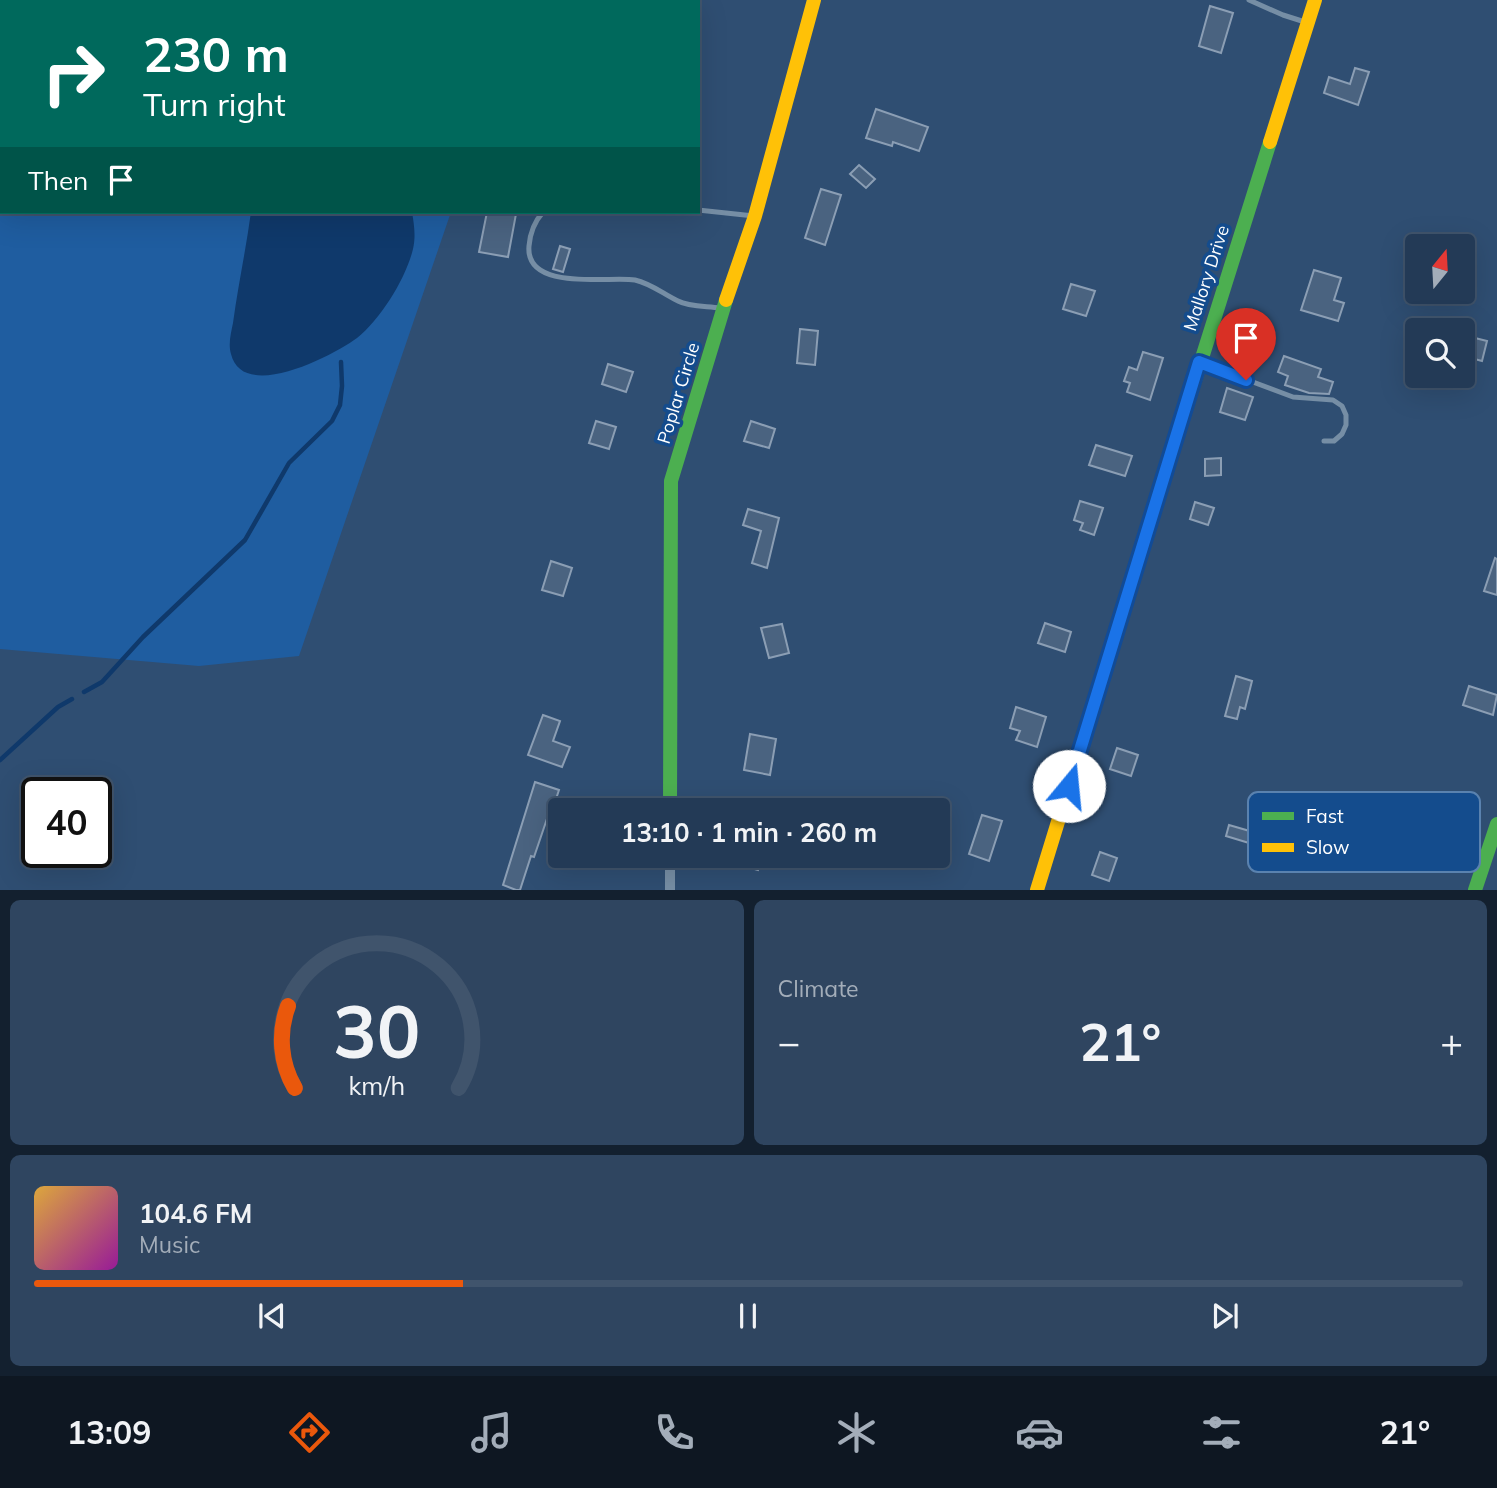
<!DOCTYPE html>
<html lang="en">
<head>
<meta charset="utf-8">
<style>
	:root { --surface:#233a56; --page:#2f4560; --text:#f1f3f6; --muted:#a3adb9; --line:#40546c; --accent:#ea580c }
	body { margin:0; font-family:Mulish,sans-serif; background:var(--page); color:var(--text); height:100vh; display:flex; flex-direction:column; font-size:26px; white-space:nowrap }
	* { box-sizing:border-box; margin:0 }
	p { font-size:23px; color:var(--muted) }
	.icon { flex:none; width:38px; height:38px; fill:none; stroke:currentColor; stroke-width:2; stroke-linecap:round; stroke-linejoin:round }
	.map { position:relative; height:890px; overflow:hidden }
	.sheet { display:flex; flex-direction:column; gap:10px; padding:10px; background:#13202f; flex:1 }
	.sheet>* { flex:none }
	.guide { position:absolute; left:0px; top:0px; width:700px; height:214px; box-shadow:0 7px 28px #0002,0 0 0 2px var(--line); background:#00695c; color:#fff; overflow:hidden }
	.needle { width:46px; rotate:18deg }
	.buttons { position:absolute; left:1405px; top:234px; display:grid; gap:14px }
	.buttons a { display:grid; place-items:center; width:70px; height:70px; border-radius:7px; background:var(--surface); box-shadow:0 7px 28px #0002,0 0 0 2px var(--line); font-size:35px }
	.speed { position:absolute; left:21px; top:777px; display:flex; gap:14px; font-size:35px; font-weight:700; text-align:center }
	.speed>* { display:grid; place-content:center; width:91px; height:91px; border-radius:50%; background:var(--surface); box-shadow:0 7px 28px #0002,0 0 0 2px var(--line); line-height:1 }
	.speed .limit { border:4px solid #111; border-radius:10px; background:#fff; color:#111 }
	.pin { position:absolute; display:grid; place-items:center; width:60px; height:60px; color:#fff; margin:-72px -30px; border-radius:50% 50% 50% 0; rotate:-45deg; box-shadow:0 0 7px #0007 }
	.pin .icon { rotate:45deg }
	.me { position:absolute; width:77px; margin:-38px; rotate:17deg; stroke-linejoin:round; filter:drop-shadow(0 0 5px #0008) }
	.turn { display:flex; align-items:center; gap:24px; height:147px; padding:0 28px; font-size:32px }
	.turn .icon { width:91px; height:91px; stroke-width:2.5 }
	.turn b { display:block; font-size:49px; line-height:60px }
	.then { display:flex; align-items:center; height:66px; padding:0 28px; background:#0003; gap:14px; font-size:26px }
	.big { font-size:52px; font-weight:700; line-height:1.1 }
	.sheet .widget { flex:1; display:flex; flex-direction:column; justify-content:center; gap:10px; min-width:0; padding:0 24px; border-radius:10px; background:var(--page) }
	.sheet .dial { align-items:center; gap:0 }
	.dial svg { height:182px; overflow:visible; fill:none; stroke:var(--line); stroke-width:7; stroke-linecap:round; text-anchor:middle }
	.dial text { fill:var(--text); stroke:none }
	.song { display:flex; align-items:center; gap:21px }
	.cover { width:84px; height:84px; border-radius:10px; background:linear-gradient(135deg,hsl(40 70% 55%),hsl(300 70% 35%)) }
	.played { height:7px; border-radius:4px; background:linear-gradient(90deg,var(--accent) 30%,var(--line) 30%) }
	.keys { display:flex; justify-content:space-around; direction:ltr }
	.heat { display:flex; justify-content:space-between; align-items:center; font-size:38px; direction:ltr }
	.sheet .tiles { flex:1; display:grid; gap:10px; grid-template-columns:1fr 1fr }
	.widget:last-child { grid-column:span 2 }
	.trip { position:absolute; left:548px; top:798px; width:402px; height:70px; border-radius:7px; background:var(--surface); box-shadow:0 7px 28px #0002,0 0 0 2px var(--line); font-weight:700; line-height:70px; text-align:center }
	.dock { display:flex; height:112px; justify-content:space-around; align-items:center; background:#0e1722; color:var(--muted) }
	.dock .icon { width:49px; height:49px }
	.dock .active { color:var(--accent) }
	.dock b { font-size:32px; color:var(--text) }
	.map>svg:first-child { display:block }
</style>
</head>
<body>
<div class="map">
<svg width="1497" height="890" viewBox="0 0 1497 890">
	<rect width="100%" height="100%" fill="#2f4e72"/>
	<path fill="#1f5da0" d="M 0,0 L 523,0 L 2,2 L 2,212 L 451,212 L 299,656 L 199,666 L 0,649 Z"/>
	<path fill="#0f396b" d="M 251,212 L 412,212 C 414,224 416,236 413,249 C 406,278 381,319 357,338 C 334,355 243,403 231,354 C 228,344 231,333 233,323 C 238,286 246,249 251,212 Z"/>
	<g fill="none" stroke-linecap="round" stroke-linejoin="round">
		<g stroke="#0f396b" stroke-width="4.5">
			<path d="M 84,692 L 102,682 L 143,637 L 245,540 L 289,463 L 332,421 L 340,405 L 342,386 L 341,362"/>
			<path d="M 0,760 L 58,707 L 72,699"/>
		</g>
	</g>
	<g fill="#4a6380" stroke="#8b9eb4" stroke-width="2">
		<path d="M 1210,6 L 1233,13 L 1221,53 L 1199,46 Z"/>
		<path d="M 1355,68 L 1369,72 L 1358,105 L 1324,93 L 1329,77 L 1350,84 Z"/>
		<path d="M 876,109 L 928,127 L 919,151 L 893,142 L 892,146 L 866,138 Z"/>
		<path d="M 859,165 L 875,179 L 866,188 L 850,174 Z"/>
		<path d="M 821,189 L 841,195 L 825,245 L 805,238 Z"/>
		<path d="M 487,212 L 516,214 L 508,257 L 479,252 Z"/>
		<path d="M 560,246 L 570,249 L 563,272 L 553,269 Z"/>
		<path d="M 1314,270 L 1341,278 L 1334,300 L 1344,303 L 1338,321 L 1301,310 Z"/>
		<path d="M 1071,284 L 1095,291 L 1086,316 L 1063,309 Z"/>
		<path d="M 800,329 L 818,331 L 815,365 L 797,363 Z"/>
		<path d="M 1463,335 L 1487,341 L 1482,361 L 1463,356 Z"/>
		<path d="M 1143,352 L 1163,358 L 1150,400 L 1127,392 L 1130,383 L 1124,381 L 1129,367 L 1137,370 Z"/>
		<path d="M 1284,356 L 1321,369 L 1318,377 L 1333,382 L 1329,394 L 1309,393 L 1285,385 L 1288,376 L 1278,372 Z"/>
		<path d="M 608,364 L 633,372 L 626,392 L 602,384 Z"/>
		<path d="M 1227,388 L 1253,397 L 1245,420 L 1220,412 Z"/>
		<path d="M 596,421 L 616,427 L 609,449 L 589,443 Z"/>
		<path d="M 751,421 L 775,429 L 769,448 L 744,441 Z"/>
		<path d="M 1096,445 L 1132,456 L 1125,476 L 1089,465 Z"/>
		<path d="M 1221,458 L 1221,475 L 1205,476 L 1205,459 Z"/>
		<path d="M 1080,501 L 1103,508 L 1094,535 L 1080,530 L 1083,523 L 1074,520 Z"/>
		<path d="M 1195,502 L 1214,508 L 1208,525 L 1190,519 Z"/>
		<path d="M 748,509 L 779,518 L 767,568 L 752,563 L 761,531 L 743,525 Z"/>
		<path d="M 1495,558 L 1497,559 L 1497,595 L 1484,591 Z"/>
		<path d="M 551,561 L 572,568 L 563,596 L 542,590 Z"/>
		<path d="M 1045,623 L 1071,632 L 1065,652 L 1038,643 Z"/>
		<path d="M 782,624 L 789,653 L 769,658 L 761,628 Z"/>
		<path d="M 1236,676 L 1252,681 L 1245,709 L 1240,707 L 1237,719 L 1225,716 Z"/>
		<path d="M 1469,686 L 1497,695 L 1493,715 L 1463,705 Z"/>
		<path d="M 1016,707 L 1046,717 L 1037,747 L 1016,740 L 1020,731 L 1010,728 Z"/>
		<path d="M 543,715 L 560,721 L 553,741 L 570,747 L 562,767 L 528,755 Z"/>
		<path d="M 750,734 L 776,739 L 770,775 L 744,770 Z"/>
		<path d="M 1117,748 L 1138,755 L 1131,776 L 1110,769 Z"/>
		<path d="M 535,782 L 559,790 L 552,811 L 550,810 L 534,857 L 531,856 L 520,890 L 516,890 L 503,885 Z"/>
		<path d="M 982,815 L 1002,821 L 989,861 L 969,854 Z"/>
		<path d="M 1229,825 L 1253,832 L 1249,843 L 1226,836 Z"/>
		<path d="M 1100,852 L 1117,858 L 1109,881 L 1092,875 Z"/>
		<path d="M 720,856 L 748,856 L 761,859 L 758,870 L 719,859 Z"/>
	</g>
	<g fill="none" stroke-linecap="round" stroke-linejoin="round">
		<g stroke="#768ea5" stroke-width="5">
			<path d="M 1249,0 L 1283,15 L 1305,22"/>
			<path d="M 698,210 L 754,216"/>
			<path d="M 543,212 C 535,221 530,234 529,246 C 525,292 610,276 635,280 C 652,284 663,294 678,301 C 689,307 707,306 720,308"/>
			<path d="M 1202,363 L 1293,397 L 1333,400 L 1342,406 L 1346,415 L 1346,425 L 1342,434 L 1334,441 L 1324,441"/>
		</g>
		<path stroke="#768ea5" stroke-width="10" d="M 670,856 L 670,890"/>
		<g stroke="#4caf50" stroke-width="14">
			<path d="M 1139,558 L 1270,142"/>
			<path d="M 670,810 L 671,481 L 726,300"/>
			<path d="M 1475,890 L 1497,824"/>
		</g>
		<g stroke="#ffc107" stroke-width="14">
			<path d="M 1270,142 L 1315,0"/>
			<path d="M 726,300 L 755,216 L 814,0"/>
			<path d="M 1037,890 L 1139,558"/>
		</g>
	</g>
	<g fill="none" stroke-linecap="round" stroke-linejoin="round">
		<defs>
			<path id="route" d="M 1069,786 L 1199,362 L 1246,380"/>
		</defs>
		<use href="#route" stroke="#114b97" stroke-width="18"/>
		<use href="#route" stroke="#1a73e8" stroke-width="12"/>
	</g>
	<g text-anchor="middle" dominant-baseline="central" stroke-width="7" stroke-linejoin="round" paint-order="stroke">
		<g font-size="18" fill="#fff" stroke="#144c8d">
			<text transform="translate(1206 278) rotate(-72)">Mallory Drive</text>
			<text transform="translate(678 393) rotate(-73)">Poplar Circle</text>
		</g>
	</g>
	<rect x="1248" y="792" width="232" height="80" rx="10" fill="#144c8d" stroke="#5a82af" stroke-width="2"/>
	<rect x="1262" y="812" width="32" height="8" fill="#4caf50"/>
	<rect x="1262" y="843" width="32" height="9" fill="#ffc107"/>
	<g font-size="19" fill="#fff">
		<text x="1306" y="823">Fast</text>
		<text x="1306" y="854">Slow</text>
	</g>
</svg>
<div class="buttons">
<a><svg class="needle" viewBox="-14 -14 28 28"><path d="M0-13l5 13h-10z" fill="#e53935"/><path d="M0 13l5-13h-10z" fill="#a3adb9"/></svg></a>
<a><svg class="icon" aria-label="search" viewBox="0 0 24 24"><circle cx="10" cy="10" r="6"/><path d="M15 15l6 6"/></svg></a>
</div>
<div class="speed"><div class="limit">40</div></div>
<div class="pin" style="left:1246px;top:380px;background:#d93025"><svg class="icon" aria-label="arrive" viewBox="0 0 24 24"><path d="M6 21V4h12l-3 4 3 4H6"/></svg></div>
<svg class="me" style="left:1069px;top:786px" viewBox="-20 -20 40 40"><circle r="19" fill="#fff"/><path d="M0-13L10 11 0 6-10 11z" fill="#1a73e8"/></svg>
<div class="trip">13:10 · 1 min · 260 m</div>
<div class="guide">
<div class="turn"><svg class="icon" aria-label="right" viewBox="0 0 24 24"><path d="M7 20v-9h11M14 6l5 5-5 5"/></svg><div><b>230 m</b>Turn right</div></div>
<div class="then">Then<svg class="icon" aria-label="arrive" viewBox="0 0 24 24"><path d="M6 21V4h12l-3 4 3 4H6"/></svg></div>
</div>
</div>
<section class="sheet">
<div class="tiles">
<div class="widget dial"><svg viewBox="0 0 100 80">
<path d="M14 69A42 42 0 1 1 86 69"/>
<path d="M14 69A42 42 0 0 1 11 33" stroke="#ea580c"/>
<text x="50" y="56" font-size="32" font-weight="700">30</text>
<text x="50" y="72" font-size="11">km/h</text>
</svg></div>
<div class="widget"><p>Climate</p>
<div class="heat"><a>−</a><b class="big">21°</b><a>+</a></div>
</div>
<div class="widget">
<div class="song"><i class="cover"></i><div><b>104.6 FM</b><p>Music</p></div></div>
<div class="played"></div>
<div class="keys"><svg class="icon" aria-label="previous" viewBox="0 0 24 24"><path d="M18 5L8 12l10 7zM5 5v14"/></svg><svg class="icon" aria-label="pause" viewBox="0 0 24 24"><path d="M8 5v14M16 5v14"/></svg><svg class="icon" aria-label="next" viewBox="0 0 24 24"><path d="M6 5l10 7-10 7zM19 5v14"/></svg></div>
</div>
</div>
</section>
<nav class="dock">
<b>13:09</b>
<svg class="icon active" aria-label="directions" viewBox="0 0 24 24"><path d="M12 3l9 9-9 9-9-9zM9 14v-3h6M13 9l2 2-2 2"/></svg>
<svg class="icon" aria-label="music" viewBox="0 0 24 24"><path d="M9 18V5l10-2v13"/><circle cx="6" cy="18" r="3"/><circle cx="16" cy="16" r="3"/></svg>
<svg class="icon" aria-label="phone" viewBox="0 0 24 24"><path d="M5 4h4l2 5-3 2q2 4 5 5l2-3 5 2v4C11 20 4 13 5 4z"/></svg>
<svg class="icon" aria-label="climate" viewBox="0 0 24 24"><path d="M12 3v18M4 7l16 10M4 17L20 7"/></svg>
<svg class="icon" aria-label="car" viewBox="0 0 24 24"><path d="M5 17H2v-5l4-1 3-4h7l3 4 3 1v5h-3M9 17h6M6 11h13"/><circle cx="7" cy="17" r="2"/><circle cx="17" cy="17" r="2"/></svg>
<svg class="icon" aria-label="filters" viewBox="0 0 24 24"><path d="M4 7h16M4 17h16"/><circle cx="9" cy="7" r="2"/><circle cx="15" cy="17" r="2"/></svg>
<b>21°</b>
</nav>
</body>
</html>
